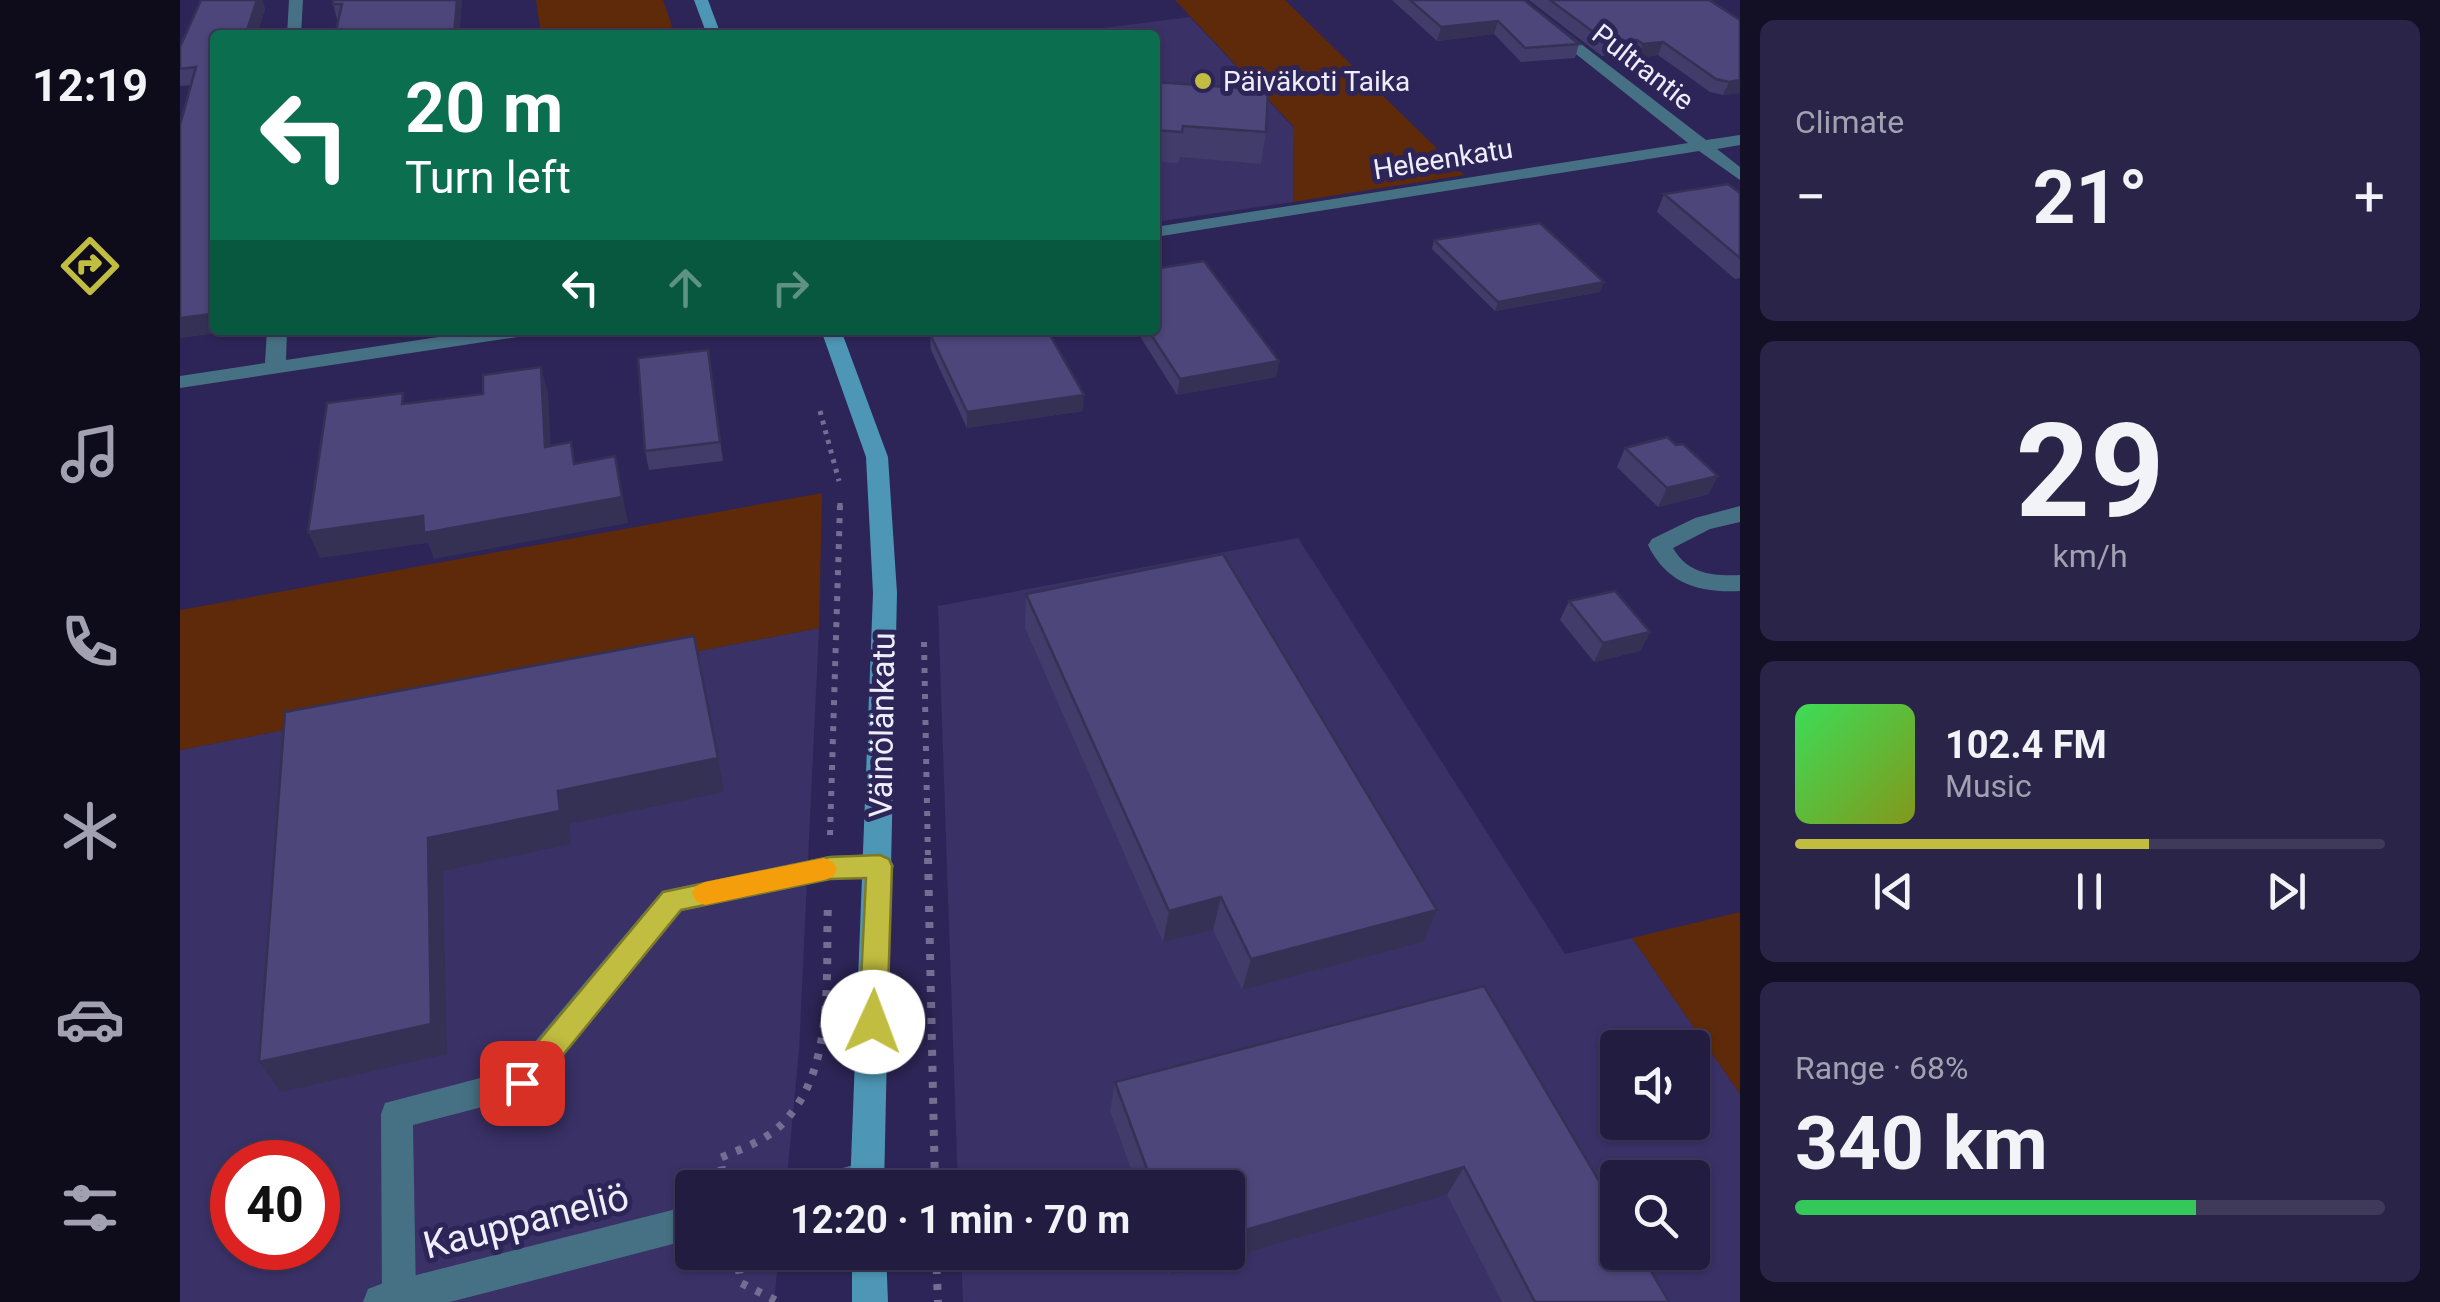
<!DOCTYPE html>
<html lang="en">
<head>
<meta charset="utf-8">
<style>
	:root { --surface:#221c41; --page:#2a2548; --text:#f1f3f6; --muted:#a2a1b1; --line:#3f3a5a; --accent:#c1bd40 }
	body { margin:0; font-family:Roboto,sans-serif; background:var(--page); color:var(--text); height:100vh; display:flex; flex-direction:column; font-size:38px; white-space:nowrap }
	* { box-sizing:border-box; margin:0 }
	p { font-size:32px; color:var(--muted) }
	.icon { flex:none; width:55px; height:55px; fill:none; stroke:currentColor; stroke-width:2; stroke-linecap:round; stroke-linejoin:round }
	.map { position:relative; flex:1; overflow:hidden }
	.details { display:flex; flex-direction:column; gap:20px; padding:20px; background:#130f24; width:700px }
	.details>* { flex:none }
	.banner { position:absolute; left:30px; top:30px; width:950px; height:305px; border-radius:10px; box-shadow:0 2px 8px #0004,0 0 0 2px var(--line); background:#0b6e4f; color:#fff; overflow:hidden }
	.buttons { position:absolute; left:1420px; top:1030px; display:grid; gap:20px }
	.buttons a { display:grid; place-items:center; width:110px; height:110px; border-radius:10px; background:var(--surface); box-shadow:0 2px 8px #0004,0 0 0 2px var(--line); font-size:50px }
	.speed { position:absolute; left:30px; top:1140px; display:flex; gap:20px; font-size:50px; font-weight:700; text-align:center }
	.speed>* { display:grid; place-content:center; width:130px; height:130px; border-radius:50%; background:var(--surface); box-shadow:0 2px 8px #0004,0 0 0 2px var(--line); line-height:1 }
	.speed .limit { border:15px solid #d22; background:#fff; color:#111 }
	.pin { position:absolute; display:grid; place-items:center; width:85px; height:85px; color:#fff; margin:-42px; border-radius:20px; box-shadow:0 5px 15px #0006 }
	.me { position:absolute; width:110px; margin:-55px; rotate:2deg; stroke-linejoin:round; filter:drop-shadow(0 0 8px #0008) }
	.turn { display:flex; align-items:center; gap:35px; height:210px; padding:0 30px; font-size:45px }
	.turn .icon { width:130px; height:130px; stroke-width:2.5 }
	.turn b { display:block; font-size:70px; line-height:85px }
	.lanes { display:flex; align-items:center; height:95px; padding:0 30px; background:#0003; justify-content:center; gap:50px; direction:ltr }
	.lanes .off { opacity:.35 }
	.big { font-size:75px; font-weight:700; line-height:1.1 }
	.details .tile { flex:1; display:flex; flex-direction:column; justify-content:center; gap:15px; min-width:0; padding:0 35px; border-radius:15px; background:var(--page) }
	.details .dial { align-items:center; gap:0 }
	.dial b { font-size:130px; line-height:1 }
	.song { display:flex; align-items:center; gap:30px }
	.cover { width:120px; height:120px; border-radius:15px; background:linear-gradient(135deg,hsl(130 70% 55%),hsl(70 70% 35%)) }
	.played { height:10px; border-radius:5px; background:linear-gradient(90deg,var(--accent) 60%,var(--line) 60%) }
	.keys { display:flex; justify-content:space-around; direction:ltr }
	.heat { display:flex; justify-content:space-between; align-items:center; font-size:55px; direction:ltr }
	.charge { height:15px; border-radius:8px; background:linear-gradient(90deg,#34c759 68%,var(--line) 0) }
	.trip { position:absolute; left:495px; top:1170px; width:570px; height:100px; border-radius:10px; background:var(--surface); box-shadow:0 2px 8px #0004,0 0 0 2px var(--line); font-weight:700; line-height:100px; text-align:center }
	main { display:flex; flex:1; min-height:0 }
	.tab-bar { display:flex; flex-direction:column; width:180px; justify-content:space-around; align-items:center; background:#0e0b1a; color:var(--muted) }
	.tab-bar .icon { width:70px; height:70px }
	.tab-bar .on { color:var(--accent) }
	.tab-bar b { font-size:45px; color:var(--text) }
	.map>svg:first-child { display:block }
</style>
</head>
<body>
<main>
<nav class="tab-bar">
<b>12:19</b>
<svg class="icon on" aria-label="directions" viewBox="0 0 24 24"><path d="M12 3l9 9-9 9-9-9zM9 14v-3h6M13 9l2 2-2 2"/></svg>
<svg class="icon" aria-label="music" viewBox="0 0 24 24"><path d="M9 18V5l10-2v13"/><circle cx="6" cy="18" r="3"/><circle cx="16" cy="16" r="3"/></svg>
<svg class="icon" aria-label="phone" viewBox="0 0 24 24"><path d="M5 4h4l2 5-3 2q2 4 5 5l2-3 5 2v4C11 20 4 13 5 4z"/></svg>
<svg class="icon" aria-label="climate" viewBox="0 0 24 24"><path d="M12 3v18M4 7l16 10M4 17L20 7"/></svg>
<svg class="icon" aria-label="car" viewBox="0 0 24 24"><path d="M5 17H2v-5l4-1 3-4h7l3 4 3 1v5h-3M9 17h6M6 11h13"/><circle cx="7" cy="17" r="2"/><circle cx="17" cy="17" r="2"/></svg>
<svg class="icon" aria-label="filters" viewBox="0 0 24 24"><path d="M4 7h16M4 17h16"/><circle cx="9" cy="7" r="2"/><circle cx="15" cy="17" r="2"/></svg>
</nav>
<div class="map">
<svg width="1560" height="1302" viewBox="0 0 1560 1302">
	<rect width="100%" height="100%" fill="#2d2557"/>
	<g fill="#3a3167" fill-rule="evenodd">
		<path d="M 1010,17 L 1114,128 L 1113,202 L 975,222 L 975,35 L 826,35 L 884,33 Z"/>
		<path d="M 1118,538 L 1385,954 L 1452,938 L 1560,1094 L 1560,1302 L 783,1302 L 781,1253 L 1048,1252 L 1048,1188 L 778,1187 L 758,606 ZM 1438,1048 L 1512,1048 L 1512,1122 L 1438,1122 ZM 1438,1178 L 1512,1178 L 1512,1252 L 1438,1252 Z"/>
		<path d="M 639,628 L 619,1050 L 606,1187 L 512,1188 L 512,1252 L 599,1253 L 594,1302 L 0,1302 L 0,750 ZM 52,1162 L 138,1162 L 138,1248 L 52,1248 Z"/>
	</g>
	<g fill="#5e2a0a">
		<path d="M 356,0 L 483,0 L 495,35 L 361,35 Z"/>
		<path d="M 995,0 L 1105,0 L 1284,175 L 1113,202 L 1114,127 Z"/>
		<path d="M 642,493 L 639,628 L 0,750 L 0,610 Z"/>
		<path d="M 1560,912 L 1560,1094 L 1452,938 Z"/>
	</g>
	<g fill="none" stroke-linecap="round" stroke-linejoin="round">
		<g stroke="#736e92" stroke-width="5" stroke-dasharray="4 6" stroke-linecap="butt">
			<path d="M 640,411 L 659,481"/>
			<path d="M 660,507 L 660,498"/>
		</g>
		<g stroke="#736e92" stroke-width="6" stroke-dasharray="5 8" stroke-linecap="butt">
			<path d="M 744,642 L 748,860"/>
			<path d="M 650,835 L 660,505"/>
		</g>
		<g stroke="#736e92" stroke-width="8" stroke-dasharray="6 10" stroke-linecap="butt">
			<path d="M 748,858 L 755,1188"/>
			<path d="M 545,1188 L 540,1158 C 561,1149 585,1141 601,1125 C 657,1070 645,974 648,903"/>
			<path d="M 556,1252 L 561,1283 L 599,1302"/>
			<path d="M 756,1252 L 758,1302"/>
		</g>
		<path fill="#467184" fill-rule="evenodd" d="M 700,854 L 710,858 L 714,866 L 710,874 L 649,880 L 501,911 L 352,1094 L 233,1125 L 236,1297 L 234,1302 L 202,1302 L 201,1114 L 205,1103 L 331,1070 L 482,891 L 649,856 Z"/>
		<g fill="#467184" fill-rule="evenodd">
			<path d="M 109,0 L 123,0 L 121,35 L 107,35 Z"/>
			<path d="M 1328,0 L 1344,0 L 1526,140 L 1560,135 L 1560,145 L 1537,149 L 1560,167 L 1560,180 L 1519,151 L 975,237 L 975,227 L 1508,143 Z"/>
			<path d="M 87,330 L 107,330 L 106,360 L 305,330 L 354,330 L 344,336 L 0,388 L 0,376 L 85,363 Z"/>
			<path d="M 1560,506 L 1560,522 L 1530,529 L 1493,548 C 1508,574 1532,576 1560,575 L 1560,591 C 1519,593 1487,584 1468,545 L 1472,539 L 1515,518 Z"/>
			<path d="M 687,1161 L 699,1165 L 704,1177 L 699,1188 L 630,1188 L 635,1176 Z"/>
			<path d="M 512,1205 L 512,1239 L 270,1302 L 183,1302 L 188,1289 L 201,1284 Z"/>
		</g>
		<g fill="#4e96b5" fill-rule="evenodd">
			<path d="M 514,0 L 528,0 L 541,35 L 527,35 Z"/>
			<path d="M 641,330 L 661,330 L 708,457 L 717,593 L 704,1188 L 670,1188 L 693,593 L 686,457 Z"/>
			<path d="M 672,1252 L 706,1252 L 708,1302 L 672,1302 Z"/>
		</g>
	</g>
	<g fill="#413c69">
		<path d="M 21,0 L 82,0 L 85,9 L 77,33 L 79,35 L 35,35 L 41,332 L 0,338 L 0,125 L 11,85 L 0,86 L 0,47 Z"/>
		<path d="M 282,0 L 279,35 L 155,35 L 159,19 L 157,19 L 153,4 Z"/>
		<path d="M 1212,0 L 1344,0 L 1399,44 L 1395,58 L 1341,62 L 1314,34 L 1257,41 Z"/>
		<path d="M 1349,0 L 1529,0 L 1560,20 L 1560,93 L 1543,95 L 1530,92 L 1478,55 L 1458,58 L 1452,53 L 1422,56 Z"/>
		<path d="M 975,82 L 1086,132 L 1081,164 L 1000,157 L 998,163 L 975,162 Z"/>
		<path d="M 1560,193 L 1560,278 L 1555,279 L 1477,212 L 1484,194 Z"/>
		<path d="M 1254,240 L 1420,292 L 1315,311 L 1252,249 Z"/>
		<path d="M 981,268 L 1099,361 L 1096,377 L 997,395 L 956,330 L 975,330 Z"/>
		<path d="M 751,330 L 867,330 L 903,411 L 787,428 L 751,350 L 750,334 L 753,334 Z"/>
		<path d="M 528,350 L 543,461 L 469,470 L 465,451 Z"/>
		<path d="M 1496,445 L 1529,494 L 1478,507 L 1437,467 L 1445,448 Z"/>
		<path d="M 846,594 L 1243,942 L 1062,990 L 1033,930 L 983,942 L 845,628 Z"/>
		<path d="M 1389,601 L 1470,632 L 1460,651 L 1414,662 L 1380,620 Z"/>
		<path d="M 1304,986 L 1489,1302 L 1322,1302 L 1267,1195 L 990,1275 L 982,1252 L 1048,1252 L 1048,1188 L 958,1188 L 930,1111 L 935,1082 Z"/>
	</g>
	<g fill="#353155">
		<path d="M 72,0 L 82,0 L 85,9 L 77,35 L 66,35 Z"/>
		<path d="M 277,0 L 282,0 L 279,35 L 274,35 Z"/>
		<path d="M 1318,21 L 1314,34 L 1257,41 L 1261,27 Z"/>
		<path d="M 1483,42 L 1478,55 L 1458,58 L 1463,44 Z"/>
		<path d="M 1560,80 L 1560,93 L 1543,95 L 1549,82 Z"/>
		<path d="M 1424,282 L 1420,292 L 1315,311 L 1318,302 Z"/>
		<path d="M 35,300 L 35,330 L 41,330 L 41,332 L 0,338 L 0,318 Z"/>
		<path d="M 1099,361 L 1096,377 L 997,395 L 1000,379 Z"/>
		<path d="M 361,367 L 368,393 L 372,473 L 365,447 Z"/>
		<path d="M 904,395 L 903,411 L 787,428 L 787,412 Z"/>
		<path d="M 435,456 L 448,523 L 254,559 L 248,543 L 140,558 L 128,532 Z"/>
		<path d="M 1538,476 L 1529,494 L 1478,507 L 1487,488 Z"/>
		<path d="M 1470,632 L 1460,651 L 1414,662 L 1423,643 Z"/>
		<path d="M 538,758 L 544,792 L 389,824 L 391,844 L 263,871 L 267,1054 L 101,1092 L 79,1062 L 248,838 L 378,791 Z"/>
		<path d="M 1041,897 L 1033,930 L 983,942 L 989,911 Z"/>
		<path d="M 1257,910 L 1243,942 L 1062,990 L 1071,959 Z"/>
		<path d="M 1284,1167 L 1267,1195 L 990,1275 L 996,1252 L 1048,1252 L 1048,1235 Z"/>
	</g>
	<g fill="#4c467a" stroke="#353155" stroke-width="2.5">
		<path d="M 21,0 L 77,0 L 66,33 L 78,32 L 78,35 L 35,35 L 35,300 L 32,314 L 0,318 L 0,125 L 16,67 L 0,69 L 0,47 Z"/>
		<path d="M 153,0 L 277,0 L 274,35 L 155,35 L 162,4 L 153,4 Z"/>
		<path d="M 1230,0 L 1344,0 L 1399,44 L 1345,48 L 1318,21 L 1261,27 Z"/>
		<path d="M 1370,0 L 1529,0 L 1560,20 L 1560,80 L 1549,82 L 1536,79 L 1483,42 L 1463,44 L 1457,40 L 1427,42 Z"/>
		<path d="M 975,82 L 1088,90 L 1086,132 L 1003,126 L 1002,132 L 975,130 Z"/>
		<path d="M 1548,184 L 1560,193 L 1560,258 L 1484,194 Z"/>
		<path d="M 1360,223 L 1424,282 L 1318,302 L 1254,240 Z"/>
		<path d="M 1024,261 L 1099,361 L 1000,379 L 968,330 L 975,330 L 975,263 L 977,262 L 981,268 Z"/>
		<path d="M 759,330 L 867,330 L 904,395 L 787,412 L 750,334 L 760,332 Z"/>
		<path d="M 528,350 L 540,442 L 465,451 L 458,358 Z"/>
		<path d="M 361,367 L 365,447 L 391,442 L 394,464 L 435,456 L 442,497 L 244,533 L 243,516 L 128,532 L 147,403 L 223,393 L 222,404 L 303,394 L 303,375 Z"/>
		<path d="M 1487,437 L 1496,445 L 1503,444 L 1538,476 L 1487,488 L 1445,448 Z"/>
		<path d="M 1043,554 L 1257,910 L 1071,959 L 1041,897 L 989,911 L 846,594 Z"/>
		<path d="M 1435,591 L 1470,632 L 1423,643 L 1389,601 Z"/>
		<path d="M 514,636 L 538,758 L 378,791 L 380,811 L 248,838 L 251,1024 L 79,1062 L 105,712 Z"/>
		<path d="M 1304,986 L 1438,1213 L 1438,1252 L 1460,1252 L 1489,1302 L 1355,1302 L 1284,1167 L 1048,1235 L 1048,1188 L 974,1188 L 935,1082 Z"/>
	</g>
	<path fill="#c1bd40" stroke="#7d7b2a" stroke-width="2.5" d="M 700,855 L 709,859 L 712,866 L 707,1022 L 703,1031 L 693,1035 L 683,1031 L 679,1022 L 686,878 L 650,879 L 501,910 L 352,1093 L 342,1097 L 331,1093 L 327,1083 L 331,1074 L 483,892 L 650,857 Z"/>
	<path fill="#f59e0b" d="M 644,858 L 653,862 L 657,869 L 653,877 L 644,880 L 525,905 L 516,901 L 512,893 L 516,886 L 525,882 Z"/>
	<circle fill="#c1bd40" stroke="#2d2557" stroke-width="4" cx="1023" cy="81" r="10"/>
	<g text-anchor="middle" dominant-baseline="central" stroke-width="10" stroke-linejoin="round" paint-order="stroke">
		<g font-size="28" fill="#eeedfa" stroke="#2d2557">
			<text transform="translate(1463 67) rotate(38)">Pultrantie</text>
			<text transform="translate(1263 159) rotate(-9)">Heleenkatu</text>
		</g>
		<g font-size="28" fill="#eeedfa" stroke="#2d2557" text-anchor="start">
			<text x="1043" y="81">Päiväkoti Taika</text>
		</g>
		<g font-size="32" fill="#eeedfa" stroke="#2d2557">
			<text transform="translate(702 725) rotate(-89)">Väinölänkatu</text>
		</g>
		<g font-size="38" fill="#eeedfa" stroke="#2d2557">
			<text transform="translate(346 1221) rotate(-14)">Kauppaneliö</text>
		</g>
	</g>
</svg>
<div class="buttons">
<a><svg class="icon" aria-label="sound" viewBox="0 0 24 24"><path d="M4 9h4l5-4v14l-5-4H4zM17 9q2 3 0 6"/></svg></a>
<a><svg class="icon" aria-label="search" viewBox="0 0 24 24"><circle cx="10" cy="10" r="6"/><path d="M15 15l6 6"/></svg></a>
</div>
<div class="speed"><div class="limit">40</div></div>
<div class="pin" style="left:342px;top:1083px;background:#d93025"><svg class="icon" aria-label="arrive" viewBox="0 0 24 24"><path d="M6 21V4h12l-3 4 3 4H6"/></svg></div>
<svg class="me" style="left:693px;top:1022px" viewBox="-20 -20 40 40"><circle r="19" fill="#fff"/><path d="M0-13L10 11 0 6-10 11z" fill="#c1bd40"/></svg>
<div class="trip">12:20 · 1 min · 70 m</div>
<div class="banner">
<div class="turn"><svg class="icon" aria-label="left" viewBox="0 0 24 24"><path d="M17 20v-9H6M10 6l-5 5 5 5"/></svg><div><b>20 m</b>Turn left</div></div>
<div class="lanes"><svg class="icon" aria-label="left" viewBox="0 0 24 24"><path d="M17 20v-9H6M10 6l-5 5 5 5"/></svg><svg class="icon off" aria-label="ahead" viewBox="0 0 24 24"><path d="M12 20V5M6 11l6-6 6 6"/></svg><svg class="icon off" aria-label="right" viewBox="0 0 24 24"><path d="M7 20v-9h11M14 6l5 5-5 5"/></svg></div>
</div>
</div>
<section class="details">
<div class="tile"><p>Climate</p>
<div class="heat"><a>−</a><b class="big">21°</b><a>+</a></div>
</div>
<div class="tile dial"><b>29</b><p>km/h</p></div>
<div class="tile">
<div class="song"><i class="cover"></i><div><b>102.4 FM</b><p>Music</p></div></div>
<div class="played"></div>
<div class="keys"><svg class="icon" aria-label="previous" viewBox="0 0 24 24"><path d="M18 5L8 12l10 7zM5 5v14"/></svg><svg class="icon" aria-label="pause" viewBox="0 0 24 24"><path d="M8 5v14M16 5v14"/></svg><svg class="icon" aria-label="next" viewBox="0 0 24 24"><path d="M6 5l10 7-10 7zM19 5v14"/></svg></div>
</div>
<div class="tile"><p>Range · 68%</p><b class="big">340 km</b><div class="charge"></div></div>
</section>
</main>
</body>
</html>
